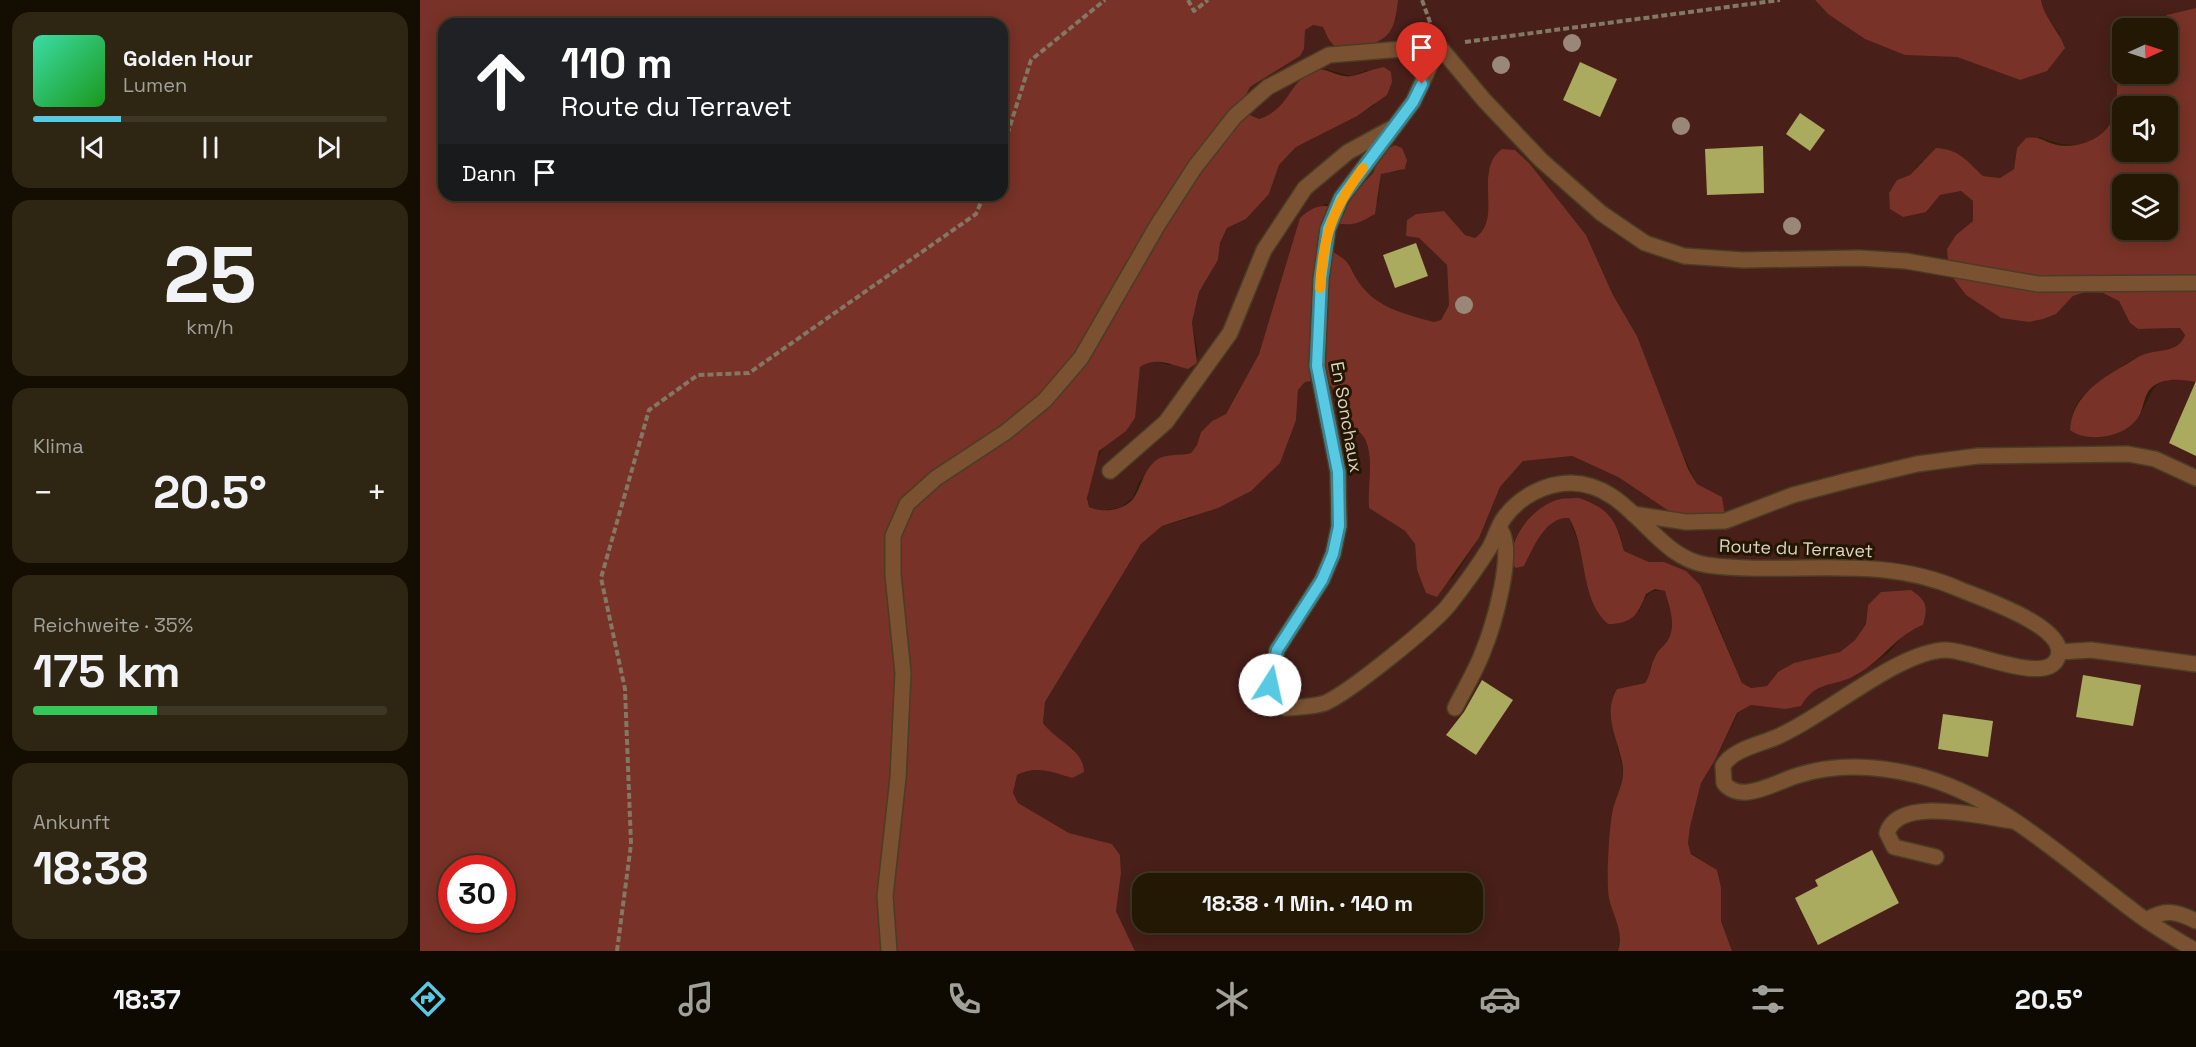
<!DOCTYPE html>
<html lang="de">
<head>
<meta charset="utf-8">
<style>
	:root { --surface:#221804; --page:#2e2513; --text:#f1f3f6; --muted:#a2a09a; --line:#3f3726; --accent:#57c9e2 }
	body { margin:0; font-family:"Space Grotesk",sans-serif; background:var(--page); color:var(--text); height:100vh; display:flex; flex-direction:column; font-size:22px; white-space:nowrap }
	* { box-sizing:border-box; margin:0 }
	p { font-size:20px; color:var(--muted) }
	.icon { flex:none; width:33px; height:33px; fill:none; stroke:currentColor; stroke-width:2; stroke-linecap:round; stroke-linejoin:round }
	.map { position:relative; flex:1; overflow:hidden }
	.details { display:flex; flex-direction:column; gap:12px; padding:12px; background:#130d02; width:420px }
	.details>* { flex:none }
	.guide { position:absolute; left:18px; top:18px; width:570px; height:183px; border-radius:18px; box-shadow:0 3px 15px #0003,0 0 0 2px var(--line); background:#202124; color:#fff; overflow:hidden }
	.needle { width:39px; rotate:87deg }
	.buttons { position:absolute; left:1692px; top:18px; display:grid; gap:12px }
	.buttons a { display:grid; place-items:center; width:66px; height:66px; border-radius:12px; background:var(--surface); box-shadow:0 3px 15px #0003,0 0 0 2px var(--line); font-size:30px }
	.speed { position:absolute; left:18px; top:855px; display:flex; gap:12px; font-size:30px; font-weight:700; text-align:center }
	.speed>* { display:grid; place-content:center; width:78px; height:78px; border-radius:50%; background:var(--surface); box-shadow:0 3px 15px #0003,0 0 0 2px var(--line); line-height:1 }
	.speed .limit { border:9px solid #d22; background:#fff; color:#111 }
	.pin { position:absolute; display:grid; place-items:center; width:51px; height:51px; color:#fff; margin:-62px -26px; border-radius:50% 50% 50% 0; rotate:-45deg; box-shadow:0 0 6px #0007 }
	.pin .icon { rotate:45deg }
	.me { position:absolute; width:66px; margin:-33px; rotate:10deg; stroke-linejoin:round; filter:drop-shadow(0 0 4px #0008) }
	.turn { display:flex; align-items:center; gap:21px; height:126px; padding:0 24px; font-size:27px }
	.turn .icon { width:78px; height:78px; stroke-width:2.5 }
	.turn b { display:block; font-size:42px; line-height:51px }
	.then { display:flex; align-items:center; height:57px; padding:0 24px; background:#0003; gap:12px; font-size:22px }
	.big { font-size:45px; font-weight:700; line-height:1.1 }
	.details .widget { flex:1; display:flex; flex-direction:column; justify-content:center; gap:9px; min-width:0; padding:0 21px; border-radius:18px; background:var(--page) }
	.details .dial { align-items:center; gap:0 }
	.dial b { font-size:78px; line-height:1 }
	.song { display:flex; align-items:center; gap:18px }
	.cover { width:72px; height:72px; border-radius:9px; background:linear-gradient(135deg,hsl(160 70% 55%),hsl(120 70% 35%)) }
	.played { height:6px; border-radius:3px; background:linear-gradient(90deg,var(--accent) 25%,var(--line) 25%) }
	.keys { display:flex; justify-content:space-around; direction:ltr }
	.heat { display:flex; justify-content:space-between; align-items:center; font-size:33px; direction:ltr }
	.charge { height:9px; border-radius:4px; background:linear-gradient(90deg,#34c759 35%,var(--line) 0) }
	.trip { position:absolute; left:712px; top:873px; width:351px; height:60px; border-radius:18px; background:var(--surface); box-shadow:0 3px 15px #0003,0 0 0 2px var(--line); font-weight:700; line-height:60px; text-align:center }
	.tab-bar { display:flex; height:96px; justify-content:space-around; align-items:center; background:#0e0a02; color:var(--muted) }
	.tab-bar .icon { width:42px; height:42px }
	.tab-bar .current { color:var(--accent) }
	.tab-bar b { font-size:27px; color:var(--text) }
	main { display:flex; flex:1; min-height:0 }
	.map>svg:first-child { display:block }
</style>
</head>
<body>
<main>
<section class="details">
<div class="widget">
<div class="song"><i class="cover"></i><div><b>Golden Hour</b><p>Lumen</p></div></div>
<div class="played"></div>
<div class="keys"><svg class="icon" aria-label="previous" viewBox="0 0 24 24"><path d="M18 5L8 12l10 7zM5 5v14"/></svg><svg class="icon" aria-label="pause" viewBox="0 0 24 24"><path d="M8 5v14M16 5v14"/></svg><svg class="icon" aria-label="next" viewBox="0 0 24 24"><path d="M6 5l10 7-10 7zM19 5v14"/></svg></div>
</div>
<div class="widget dial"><b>25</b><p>km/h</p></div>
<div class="widget"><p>Klima</p>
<div class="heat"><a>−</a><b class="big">20.5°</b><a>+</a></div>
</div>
<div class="widget"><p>Reichweite · 35%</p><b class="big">175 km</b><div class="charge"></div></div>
<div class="widget"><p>Ankunft</p><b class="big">18:38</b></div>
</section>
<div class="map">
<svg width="1776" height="951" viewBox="0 0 1776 951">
	<rect width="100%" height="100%" fill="#2d2006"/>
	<path fill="#481f19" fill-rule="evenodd" d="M 978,0 L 1395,0 L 1408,14 L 1517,55 L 1537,57 L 1600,80 L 1640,34 L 1623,12 L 1621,0 L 1776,0 L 1776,8 L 1735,28 L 1702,28 L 1702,55 L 1698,62 C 1697,76 1698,106 1693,118 C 1680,150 1645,149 1620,137 L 1597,148 L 1594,169 L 1580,178 L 1563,176 L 1554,168 L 1502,161 L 1490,175 L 1477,180 L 1506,212 L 1520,195 L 1541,191 L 1553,201 L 1553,221 L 1537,235 L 1529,273 L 1546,295 L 1564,305 L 1636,314 L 1653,296 L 1666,292 L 1683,293 L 1700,301 L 1710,323 L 1718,329 L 1760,328 L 1765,335 C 1759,353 1740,349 1726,354 C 1710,359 1675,384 1663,396 C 1654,405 1651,417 1650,430 L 1712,425 C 1736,398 1724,370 1776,382 L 1776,951 L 1312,951 L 1301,921 L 1301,887 L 1297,870 L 1271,853 L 1268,843 L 1270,827 L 1281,783 L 1295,760 L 1318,713 L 1331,705 L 1365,709 L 1402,685 L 1436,676 L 1468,653 L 1488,630 L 1503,625 L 1448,605 L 1446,624 L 1435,640 L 1420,652 L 1358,672 L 1347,686 L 1331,688 L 1322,683 L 1294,615 L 1244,562 L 1229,562 L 1204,551 L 1199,532 L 1159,498 L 1139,499 L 1123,507 L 1104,566 C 1114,547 1125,517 1149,518 L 1162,552 L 1169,593 L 1219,612 C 1225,597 1228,588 1245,591 C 1249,606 1256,623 1249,638 C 1246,645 1238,649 1235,657 C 1230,666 1231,675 1225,683 L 1197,689 L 1197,746 L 1203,770 L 1201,790 L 1192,813 L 1189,897 L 1200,925 L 1198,951 L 715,951 L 696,911 L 701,873 L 700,855 L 692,844 L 649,833 L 597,803 L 593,793 L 597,775 C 616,765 632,772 652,778 L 654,749 L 633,736 L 623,723 L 625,702 L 721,544 L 742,526 L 771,518 L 876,420 L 878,390 L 885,382 L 905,379 C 922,397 914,401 923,416 C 929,426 942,431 946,441 C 954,461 947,487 949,508 L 985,531 L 995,544 L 997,570 L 1006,592 L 1033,578 L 1059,538 L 1080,487 L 1103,461 L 1152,456 L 1198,477 L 1229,498 L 1277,484 L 1256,441 L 1217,336 L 1193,295 L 1166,235 L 1110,164 L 1095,150 L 1068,171 C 1069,191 1074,225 1055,238 L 1045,235 L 1024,211 L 996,214 L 999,238 L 1027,265 L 1029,305 L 1021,320 L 1014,322 C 992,316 962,309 946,291 C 924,267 940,262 901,248 L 899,230 L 903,226 L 958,202 L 961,174 C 969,170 976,173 985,169 L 987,160 L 982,148 L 975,145 L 962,151 L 953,173 L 920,208 L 905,204 L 865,272 L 839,354 L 806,414 L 792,421 L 781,432 L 777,445 L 771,453 L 747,456 L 719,482 L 713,498 L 701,507 L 680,512 L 669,507 C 665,487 673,457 688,443 C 693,438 703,435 706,429 C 719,409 717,389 720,367 C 734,356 739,365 754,365 C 761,365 772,359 778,356 L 772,322 L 779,292 L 798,260 L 800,243 L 807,228 L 826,219 L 849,194 L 859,165 L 876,147 L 955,105 L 948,70 L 931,76 L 905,69 L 853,115 L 839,119 L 830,115 L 825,97 L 830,87 L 880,56 L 885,29 L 893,25 L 903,27 L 912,45 L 976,19 ZM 723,884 L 1053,884 L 1053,922 L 723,922 Z"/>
	<g fill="#783227" fill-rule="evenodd">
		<path d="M 0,0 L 978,0 C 977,12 975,28 966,36 C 956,45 928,54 916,47 C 909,43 906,33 903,27 L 893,25 L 885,30 L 884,49 L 880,56 L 830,87 L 825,97 L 830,115 L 839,119 C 869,109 868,85 890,72 C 905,64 917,79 932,76 C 942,74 952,69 964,67 L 971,72 L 972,82 L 967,95 L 937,116 L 876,147 L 859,165 L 849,194 L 826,219 L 807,228 L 800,243 L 798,260 L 779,292 L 772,322 L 777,363 L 768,369 C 751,365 736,356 720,367 L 715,418 L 706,431 L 679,451 L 667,498 L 669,507 C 682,513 703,511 713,499 C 721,488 723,472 734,462 C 743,453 760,456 771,453 L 777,445 L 781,432 L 792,421 L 806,414 L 839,354 L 880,218 C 894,205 902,204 920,208 L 953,173 L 962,151 L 975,145 L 982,148 L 987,160 L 985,169 L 961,174 L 955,214 C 949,217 943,221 937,223 C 924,227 910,219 899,230 L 901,247 C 939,262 924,267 946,291 C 962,309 992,316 1014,322 L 1021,320 L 1029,305 L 1027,265 L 999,238 L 986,236 L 987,220 L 996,214 L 1024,211 L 1045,235 L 1055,238 C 1084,218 1052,171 1082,149 L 1095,150 L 1110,164 L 1166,235 L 1193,295 L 1217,336 L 1268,469 L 1277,484 L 1302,497 L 1305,516 L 1255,515 L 1198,477 L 1152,456 L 1103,461 L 1080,487 L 1059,538 L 1017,597 L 1006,593 L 997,570 L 995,544 L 985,531 L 949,508 C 947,487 954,461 946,441 C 942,431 929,426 923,416 C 914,401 922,397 905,379 L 885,382 L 878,390 L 876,420 L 860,463 L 831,491 L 798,508 L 742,526 L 721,544 L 625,702 L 623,723 C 637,742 663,748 664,772 L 652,778 C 632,772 616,765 597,775 L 593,793 L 598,803 L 649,833 L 692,844 L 700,855 L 701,873 L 696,911 L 715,951 L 0,951 ZM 24,24 L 582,24 L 582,195 L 24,195 ZM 32,868 L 82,868 L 82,920 L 32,920 Z"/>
		<path d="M 1395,0 L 1621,0 C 1624,18 1639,30 1645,48 L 1627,71 L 1600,80 L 1537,57 L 1485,55 L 1445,39 L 1408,14 Z"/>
		<path d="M 1776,8 L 1776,382 C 1762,379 1742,377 1731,388 C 1724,395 1724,406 1720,414 C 1709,437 1669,444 1650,430 C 1652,397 1679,380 1705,365 C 1711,362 1718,356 1725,354 C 1739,349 1759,353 1765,335 L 1760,328 L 1718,329 L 1710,323 L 1699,301 L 1683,293 L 1666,292 L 1653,296 L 1636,314 L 1623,319 L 1609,322 L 1581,318 L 1546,295 L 1529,273 L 1527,249 L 1536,235 L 1553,221 L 1553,201 L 1541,191 L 1520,195 L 1506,212 L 1483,217 L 1470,209 L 1469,193 L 1477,180 L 1490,175 L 1516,148 C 1539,149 1547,161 1563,176 L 1580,178 L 1594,169 L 1597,148 L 1606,138 C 1622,136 1623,142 1637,145 C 1658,149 1685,139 1693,118 C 1698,105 1697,76 1698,61 L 1702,55 L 1702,74 L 1748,74 L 1748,28 L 1735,28 L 1747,15 ZM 1702,106 L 1748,106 L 1748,152 L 1702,152 ZM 1702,184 L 1748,184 L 1748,230 L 1702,230 Z"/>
		<path d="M 1159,498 C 1190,509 1196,520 1204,551 L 1229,562 L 1244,562 L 1266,571 L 1280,585 L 1322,683 L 1331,688 L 1347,686 L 1358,672 L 1374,663 L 1420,652 L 1435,640 L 1446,624 L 1448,605 L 1461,592 L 1491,590 C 1507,601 1508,606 1503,625 C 1476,635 1462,661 1436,675 C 1413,688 1397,679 1381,706 L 1365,709 L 1331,705 L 1317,713 L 1295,760 L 1281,783 L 1270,827 L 1268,843 L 1271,854 L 1297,870 L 1301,887 L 1301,921 L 1312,951 L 1198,951 C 1204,930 1193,917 1189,898 C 1186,883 1189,830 1192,814 C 1194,799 1204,786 1203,769 C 1200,741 1181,716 1197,689 L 1225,683 C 1231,675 1230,666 1235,657 C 1238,649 1246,645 1249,638 C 1256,623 1249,606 1245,591 L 1235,589 L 1226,594 C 1218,615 1212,624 1188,624 C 1159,599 1168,550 1149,518 C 1125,517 1114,547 1104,566 L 1096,568 L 1091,563 C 1090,536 1113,506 1140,499 C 1146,498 1153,498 1159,498 Z"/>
	</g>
	<g fill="#aaab5e">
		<path d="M 1160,62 L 1197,79 L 1180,117 L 1143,100 Z"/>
		<path d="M 1380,113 L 1405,130 L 1390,151 L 1366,134 Z"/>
		<path d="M 1343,146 L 1344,193 L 1287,195 L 1285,149 Z"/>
		<path d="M 996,243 L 1008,276 L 975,288 L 963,255 Z"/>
		<path d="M 1776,381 L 1776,456 L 1749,443 Z"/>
		<path d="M 1663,675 L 1721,685 L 1713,726 L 1656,717 Z"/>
		<path d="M 1062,680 L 1093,700 L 1056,755 L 1026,735 L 1044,712 Z"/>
		<path d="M 1523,714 L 1573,721 L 1568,757 L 1518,749 Z"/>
		<path d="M 1452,850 L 1479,903 L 1398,945 L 1375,898 L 1398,886 L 1395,880 Z"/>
	</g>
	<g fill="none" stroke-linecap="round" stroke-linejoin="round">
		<defs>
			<g id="lane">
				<path d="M 1019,46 L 1064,100 L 1121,160 L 1181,213 L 1225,243 L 1264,256 L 1323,260 L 1439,258 L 1486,261 L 1618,284 L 1776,283"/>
				<path d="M 690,471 L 746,422 L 810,333 L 844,250 L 885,188 L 928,152 L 974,127"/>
				<path d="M 1213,514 L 1266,522 L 1305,521 L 1373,495 L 1430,480 L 1497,464 L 1558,456 L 1708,454 L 1735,459 L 1776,478"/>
				<path d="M 1639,652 L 1671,650 L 1776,664"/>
				<path d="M 1035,708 C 1044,690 1055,672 1062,654 C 1072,630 1098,547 1079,528"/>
				<path d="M 1516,857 L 1474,847 L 1467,833 C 1479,795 1562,817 1593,821"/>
				<path d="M 1727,920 C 1745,908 1758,912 1776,921"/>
			</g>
			<path id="street" d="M 469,951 L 465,896 L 478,778 L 483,673 L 473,575 L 473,536 L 487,504 L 516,478 L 586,432 L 625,400 L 661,358 L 737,226 L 775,167 L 815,116 L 848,87 L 909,55 L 1019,46 L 993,102 L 921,198 L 908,229 L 901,279 L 897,366 L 918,472 L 919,526 L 913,554 L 902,580 L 857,650 L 850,685 L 866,708 C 878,707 894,707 905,703 C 930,692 1010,627 1028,606 C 1043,587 1057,568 1070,547 C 1075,538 1078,526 1084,518 C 1099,497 1125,483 1151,483 C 1212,484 1232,557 1287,565 C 1372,576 1457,553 1539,589 C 1560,598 1653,628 1637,659 C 1625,685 1551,650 1526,650 C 1478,651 1407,715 1359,736 C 1342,744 1312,749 1303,766 L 1304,783 C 1309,790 1318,793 1328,792 C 1346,790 1362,780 1379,775 C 1417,763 1459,766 1496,775 C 1578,795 1645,860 1711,909 C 1731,925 1754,938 1776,951"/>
		</defs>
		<use href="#lane" stroke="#493d24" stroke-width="18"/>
		<use href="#street" stroke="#493d24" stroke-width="18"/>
		<g stroke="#827863" stroke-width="4" stroke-dasharray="6 3" stroke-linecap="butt">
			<path d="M 768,0 L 774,11 L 788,0"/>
			<path d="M 1002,0 L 1011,25"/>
			<path d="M 1045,42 L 1360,0"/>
			<path d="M 582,151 L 611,60 L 685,0"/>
			<path d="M 197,951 L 211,844 L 205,689 L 181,578 L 229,410 L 278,375 L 329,373 L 556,214 L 564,195"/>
		</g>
		<use href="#lane" stroke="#7a5131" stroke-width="15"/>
		<use href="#street" stroke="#7a5131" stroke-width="15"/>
	</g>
	<g fill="#998778">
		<circle cx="1152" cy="43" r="9"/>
		<circle cx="1081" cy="65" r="9"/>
		<circle cx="1261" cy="126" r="9"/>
		<circle cx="1372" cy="226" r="9"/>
		<circle cx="1044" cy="305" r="9"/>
	</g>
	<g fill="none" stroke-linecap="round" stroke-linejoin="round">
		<defs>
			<path id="route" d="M 850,685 L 857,650 L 902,580 L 913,554 L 919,526 L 918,472 L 897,366 L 901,279 L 908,229 L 921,198 L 993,102 L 1002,84"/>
		</defs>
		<use href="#route" stroke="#398393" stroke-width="15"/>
		<use href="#route" stroke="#57c9e2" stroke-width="10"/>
		<path stroke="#f59e0b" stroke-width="10" d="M 900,288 C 903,236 912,210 943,168"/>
	</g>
	<g text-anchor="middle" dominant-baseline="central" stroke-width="6" stroke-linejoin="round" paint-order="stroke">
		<g font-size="18" fill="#dbd3c4" stroke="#231700">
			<text transform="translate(927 417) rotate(80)">En Sonchaux</text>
			<text transform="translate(1376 548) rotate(2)">Route du Terravet</text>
		</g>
	</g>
</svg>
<div class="buttons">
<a><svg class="needle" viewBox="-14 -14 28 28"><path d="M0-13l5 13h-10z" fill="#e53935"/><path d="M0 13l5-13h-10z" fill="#a2a09a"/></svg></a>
<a><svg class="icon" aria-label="sound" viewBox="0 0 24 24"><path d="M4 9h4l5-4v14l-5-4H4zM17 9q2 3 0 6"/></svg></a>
<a><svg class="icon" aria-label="layers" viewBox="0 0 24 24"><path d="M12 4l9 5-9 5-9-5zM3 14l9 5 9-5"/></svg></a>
</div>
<div class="speed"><div class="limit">30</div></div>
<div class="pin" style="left:1002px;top:84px;background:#d93025"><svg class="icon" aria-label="arrive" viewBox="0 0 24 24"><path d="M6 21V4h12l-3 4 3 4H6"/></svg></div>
<svg class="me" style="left:850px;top:685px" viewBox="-20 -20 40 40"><circle r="19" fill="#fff"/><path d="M0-13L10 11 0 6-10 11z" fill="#57c9e2"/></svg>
<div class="trip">18:38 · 1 Min. · 140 m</div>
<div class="guide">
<div class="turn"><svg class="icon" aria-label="ahead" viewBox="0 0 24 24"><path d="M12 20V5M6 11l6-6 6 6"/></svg><div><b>110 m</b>Route du Terravet</div></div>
<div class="then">Dann<svg class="icon" aria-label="arrive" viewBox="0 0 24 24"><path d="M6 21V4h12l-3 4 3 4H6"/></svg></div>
</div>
</div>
</main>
<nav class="tab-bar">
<b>18:37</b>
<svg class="icon current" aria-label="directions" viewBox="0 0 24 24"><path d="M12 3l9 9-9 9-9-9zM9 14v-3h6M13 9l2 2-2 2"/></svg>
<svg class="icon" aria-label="music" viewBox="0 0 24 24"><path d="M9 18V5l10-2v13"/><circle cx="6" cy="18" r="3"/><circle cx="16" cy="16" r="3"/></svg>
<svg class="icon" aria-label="phone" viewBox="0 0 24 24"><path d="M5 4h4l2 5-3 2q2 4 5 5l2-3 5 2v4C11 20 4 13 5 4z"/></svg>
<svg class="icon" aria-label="climate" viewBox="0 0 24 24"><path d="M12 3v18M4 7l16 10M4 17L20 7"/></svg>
<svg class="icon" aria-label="car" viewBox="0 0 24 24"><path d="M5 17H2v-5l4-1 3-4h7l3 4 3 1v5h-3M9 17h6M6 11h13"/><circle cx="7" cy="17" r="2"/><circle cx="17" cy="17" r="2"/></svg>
<svg class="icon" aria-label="filters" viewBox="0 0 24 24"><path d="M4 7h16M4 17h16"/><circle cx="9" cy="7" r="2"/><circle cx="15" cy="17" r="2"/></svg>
<b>20.5°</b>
</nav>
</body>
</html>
